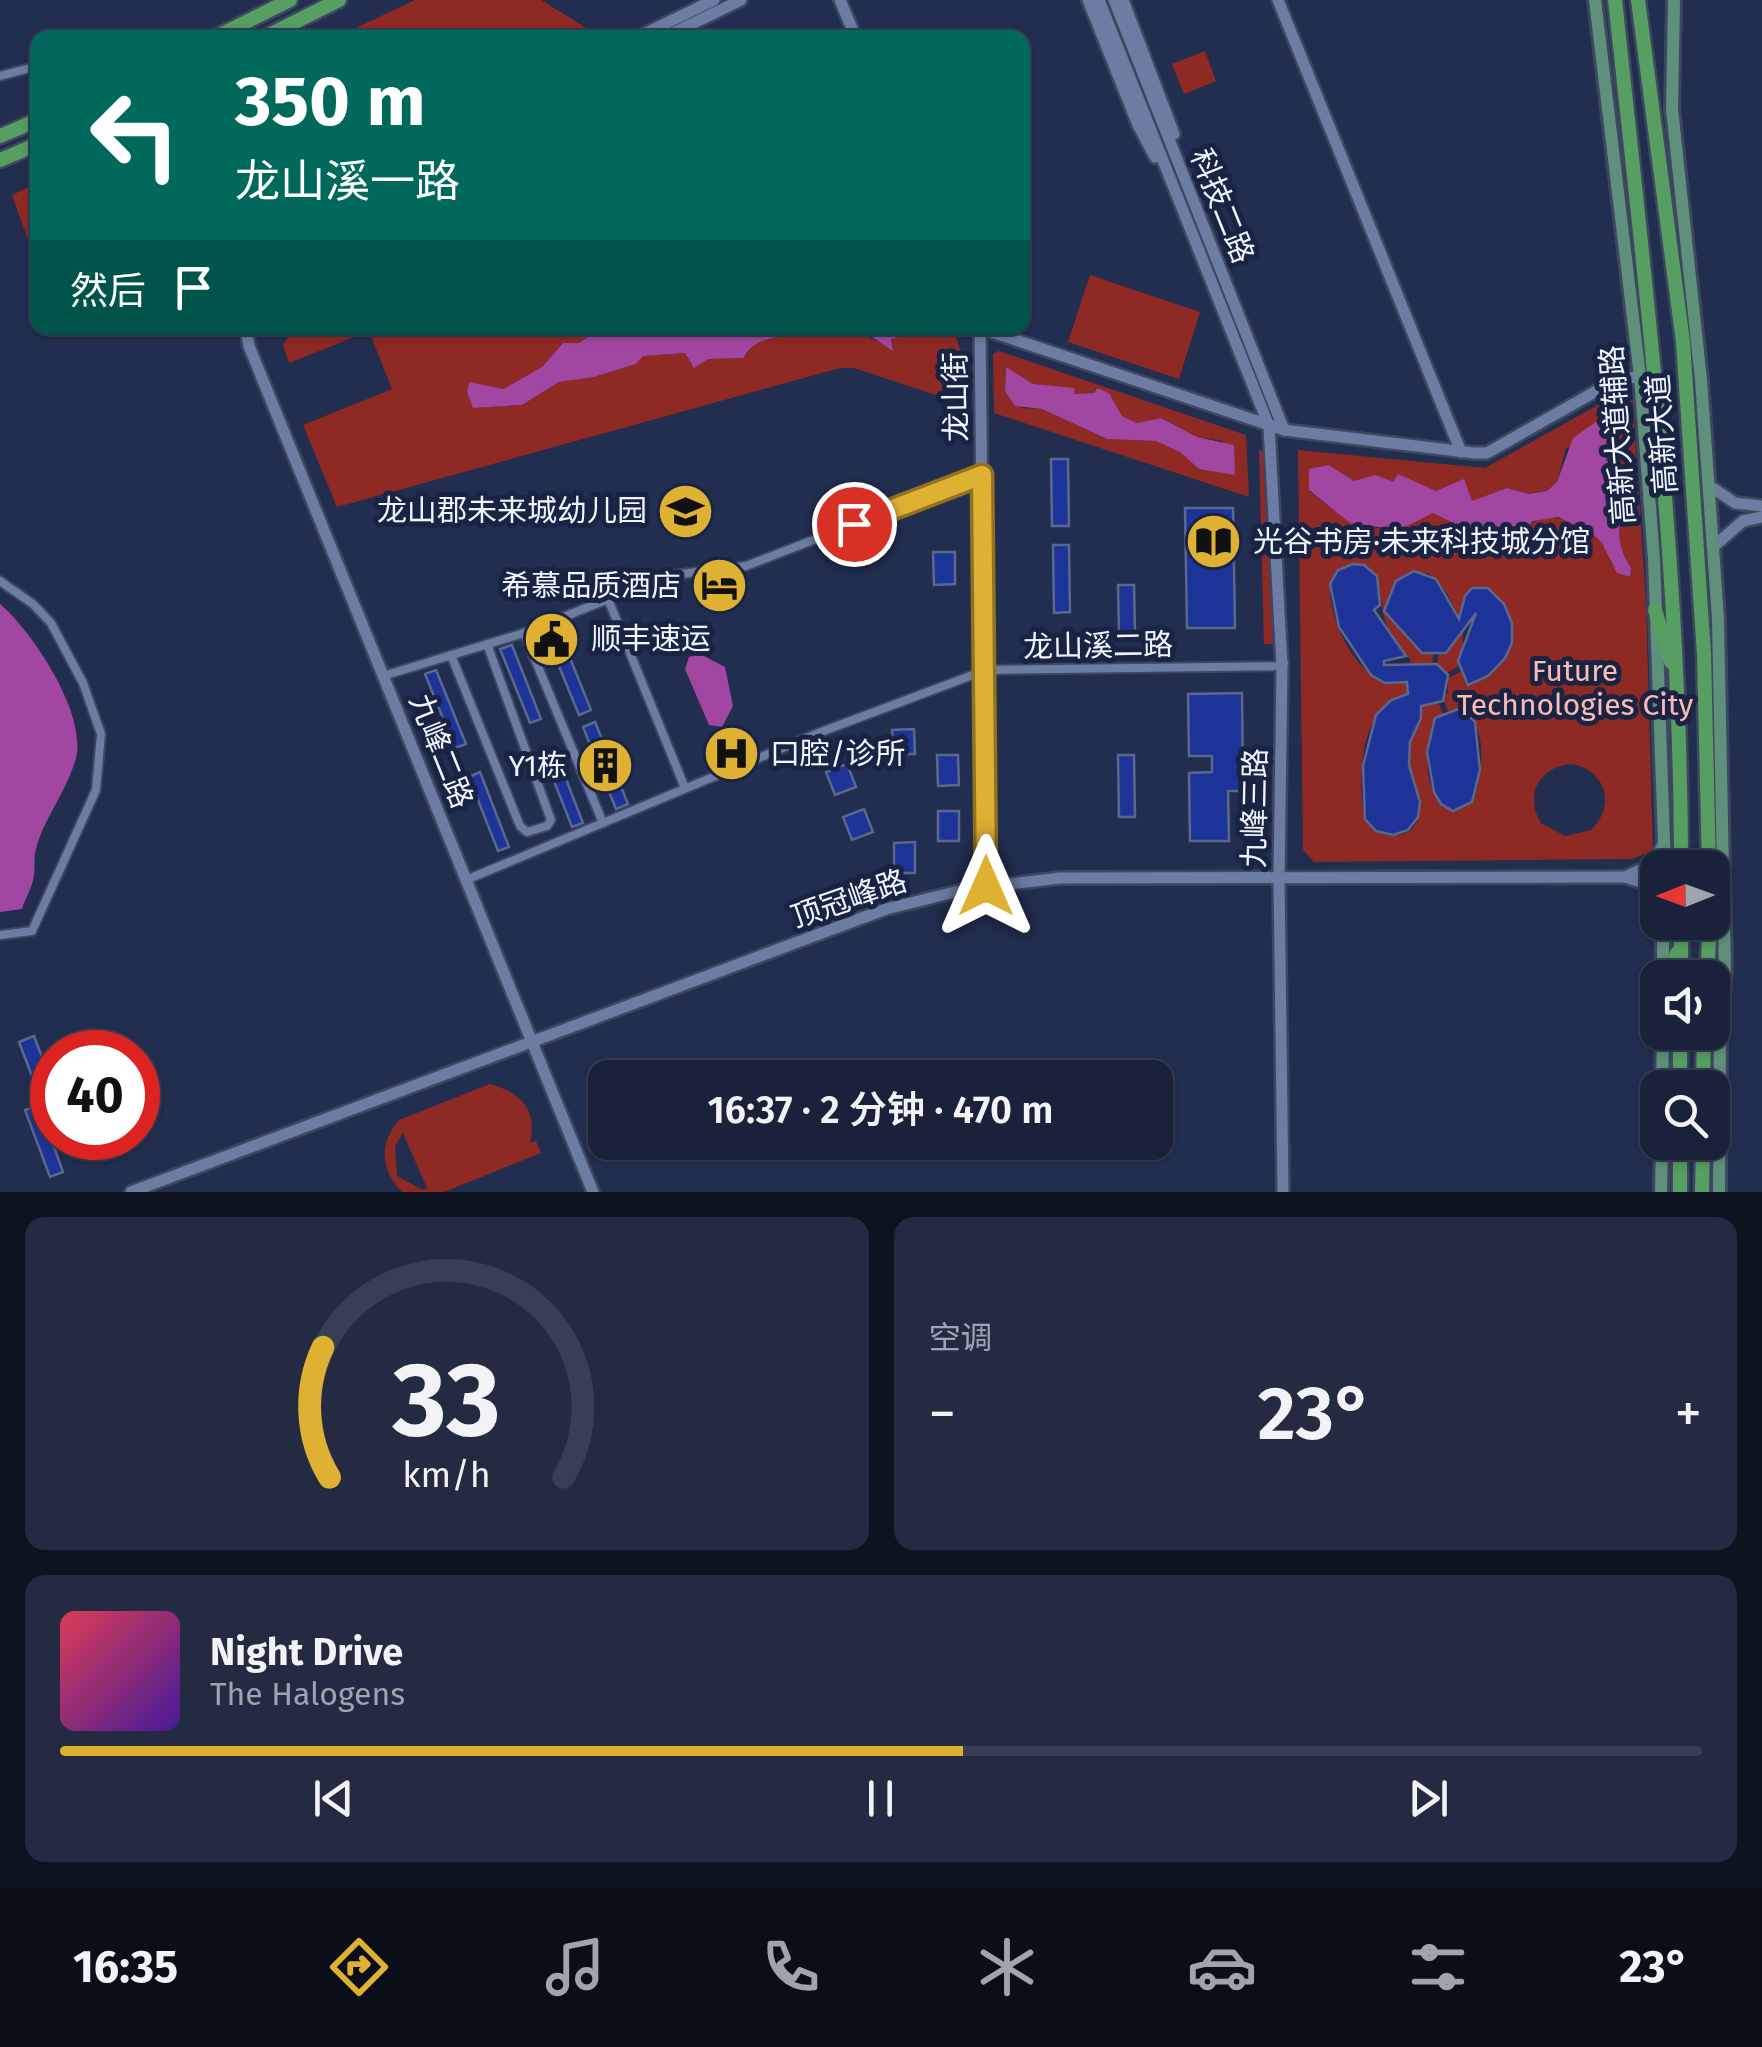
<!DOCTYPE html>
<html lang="zh">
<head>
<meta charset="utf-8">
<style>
	:root { --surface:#1a223b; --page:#232a42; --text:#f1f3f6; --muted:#9fa4af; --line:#383f55; --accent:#deb133 }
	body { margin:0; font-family:"Fira Sans","Noto Sans SC",sans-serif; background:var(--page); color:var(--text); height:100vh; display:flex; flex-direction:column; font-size:38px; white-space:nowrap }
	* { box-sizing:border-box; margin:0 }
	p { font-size:32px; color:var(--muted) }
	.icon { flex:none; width:55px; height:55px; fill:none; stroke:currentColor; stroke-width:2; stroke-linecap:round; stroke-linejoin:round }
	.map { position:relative; height:1192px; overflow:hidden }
	.panel { display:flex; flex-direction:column; gap:25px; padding:25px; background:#0e1320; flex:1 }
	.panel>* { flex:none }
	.banner { position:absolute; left:30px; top:30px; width:1000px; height:305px; border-radius:20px; box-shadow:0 2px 8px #0004,0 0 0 2px var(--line); background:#00695c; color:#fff; overflow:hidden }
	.needle { width:65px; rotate:269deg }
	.tools { position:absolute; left:1640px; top:850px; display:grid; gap:20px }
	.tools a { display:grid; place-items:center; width:90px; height:90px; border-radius:20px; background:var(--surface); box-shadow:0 2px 8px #0004,0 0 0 2px var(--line); font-size:50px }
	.speed { position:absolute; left:30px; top:1030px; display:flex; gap:20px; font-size:50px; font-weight:700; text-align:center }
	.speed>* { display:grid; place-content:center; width:130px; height:130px; border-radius:50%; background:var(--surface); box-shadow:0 2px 8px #0004,0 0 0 2px var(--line); line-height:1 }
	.speed .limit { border:15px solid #d22; background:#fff; color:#111 }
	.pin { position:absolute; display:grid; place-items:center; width:85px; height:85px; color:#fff; margin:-42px; border:5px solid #fff; border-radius:50%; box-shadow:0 2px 10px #0007 }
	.me { position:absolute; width:110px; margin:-55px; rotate:0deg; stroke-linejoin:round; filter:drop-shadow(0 0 8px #0008) }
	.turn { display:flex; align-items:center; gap:35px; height:210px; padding:0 40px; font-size:45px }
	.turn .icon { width:130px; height:130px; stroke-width:2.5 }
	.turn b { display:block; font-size:70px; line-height:85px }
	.then { display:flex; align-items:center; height:95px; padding:0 40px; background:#0003; gap:20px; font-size:38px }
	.big { font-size:75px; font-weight:600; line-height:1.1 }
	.panel .card { flex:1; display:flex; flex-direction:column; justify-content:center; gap:15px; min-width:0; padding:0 35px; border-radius:20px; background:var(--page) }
	.panel .dial { align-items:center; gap:0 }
	.dial svg { height:260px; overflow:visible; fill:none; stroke:var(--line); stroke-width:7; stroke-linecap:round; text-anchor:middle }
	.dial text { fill:var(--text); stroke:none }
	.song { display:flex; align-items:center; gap:30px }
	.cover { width:120px; height:120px; border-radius:15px; background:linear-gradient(135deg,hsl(350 70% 55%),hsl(260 70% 35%)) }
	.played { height:10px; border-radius:5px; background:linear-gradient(90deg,var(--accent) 55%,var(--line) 55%) }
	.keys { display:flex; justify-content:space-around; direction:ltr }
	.heat { display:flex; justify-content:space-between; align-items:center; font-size:55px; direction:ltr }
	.panel .tiles { flex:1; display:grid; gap:25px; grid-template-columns:1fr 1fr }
	.card:last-child { grid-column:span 2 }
	.trip { position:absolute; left:588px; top:1060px; width:585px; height:100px; border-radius:20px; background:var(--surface); box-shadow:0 2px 8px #0004,0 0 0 2px var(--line); font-weight:600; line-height:100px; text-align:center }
	.menu { display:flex; height:160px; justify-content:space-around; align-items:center; background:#0a0e18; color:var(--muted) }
	.menu .icon { width:70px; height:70px }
	.menu .active { color:var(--accent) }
	.menu b { font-size:45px; color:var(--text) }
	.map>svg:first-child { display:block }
</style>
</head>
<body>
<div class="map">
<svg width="1762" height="1192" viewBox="0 0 1762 1192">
	<rect width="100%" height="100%" fill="#222e4f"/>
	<g fill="#8f2923" fill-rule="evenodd">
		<path d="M 415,0 L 541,0 L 588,29 L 576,38 L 337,37 Z"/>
		<path d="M 1205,51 L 1216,81 L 1184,94 L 1172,64 Z"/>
		<path d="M 37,183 L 37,254 L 32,251 L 12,195 Z"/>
		<path d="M 1090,275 L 1200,312 L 1179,379 L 1068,342 Z"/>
		<path d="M 295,328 L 418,328 L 450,334 L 461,328 L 602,328 L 579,343 L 563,343 L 542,367 L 503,389 L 469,383 L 467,392 L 474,408 L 522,405 L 559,382 L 594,377 L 636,364 L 642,356 L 685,353 L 693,367 L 708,359 L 744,358 L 755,342 L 768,337 L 850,337 L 856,331 L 893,349 L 891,338 L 899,337 L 900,328 L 954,328 L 963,361 L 963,428 L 953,428 L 948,399 L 854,368 L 840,368 L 337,507 L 303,425 L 392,389 L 369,331 L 289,363 L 283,345 Z"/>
		<path d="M 999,351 L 1246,435 L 1249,497 L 994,413 L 993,354 ZM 1006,368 L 1033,384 L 1075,389 L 1074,394 L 1094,393 L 1096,388 L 1109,393 L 1122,416 L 1137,423 L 1161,418 L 1197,437 L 1222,441 L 1235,474 L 1199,469 L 1180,451 L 1156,441 L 1107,439 L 1042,409 L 1022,408 L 1005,391 Z"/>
		<path d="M 1623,391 L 1632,394 L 1646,602 L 1653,851 L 1631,859 L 1314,862 L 1303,850 L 1298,450 L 1485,468 ZM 1605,442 L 1609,467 L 1621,483 C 1624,518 1610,535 1631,568 L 1629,577 C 1609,570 1612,558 1602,543 C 1591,526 1556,512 1539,519 C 1529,523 1523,533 1516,540 L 1493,542 L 1433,513 C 1376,542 1356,528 1309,491 L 1329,465 L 1354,481 L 1393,482 L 1398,474 L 1426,489 L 1471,502 L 1507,488 L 1529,494 L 1547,491 L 1557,482 L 1566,448 ZM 1353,564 C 1386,567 1377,596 1385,620 C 1390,635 1399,649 1411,660 L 1405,669 L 1432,664 L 1434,651 L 1422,653 L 1403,631 L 1392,591 L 1405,574 L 1428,573 C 1453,592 1467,627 1447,653 L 1439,652 L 1437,666 L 1445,674 L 1461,665 C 1464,648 1462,599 1469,590 L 1489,588 C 1527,621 1513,666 1469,684 L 1464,670 L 1448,678 L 1448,692 L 1443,699 L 1449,714 L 1461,708 C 1489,723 1483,777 1473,802 L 1453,811 C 1420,798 1425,745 1435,718 L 1444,716 L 1438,702 L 1413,709 C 1412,727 1407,747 1409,765 C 1412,788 1436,836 1391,835 C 1378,835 1371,828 1365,819 C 1357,781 1359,708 1403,695 L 1406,700 L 1409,677 L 1403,674 L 1400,683 C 1358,686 1328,620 1330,584 L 1338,570 ZM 1572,764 C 1607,771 1616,806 1591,830 L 1565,836 L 1541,823 C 1524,796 1539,766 1572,764 Z"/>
		<path d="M 1259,450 L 1266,451 L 1270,478 L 1273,644 L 1264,644 Z"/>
		<path d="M 490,1084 C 521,1093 538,1109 530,1143 L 536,1141 L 541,1153 L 444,1192 L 402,1192 C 380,1170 379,1143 399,1120 ZM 403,1133 L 427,1188 L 423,1190 L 397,1176 L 395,1146 Z"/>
	</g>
	<g fill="#a147a1">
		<path d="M 602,328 L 609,335 L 650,331 L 675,337 L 694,328 L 900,328 L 899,337 L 891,339 L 893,351 L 863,331 L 851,337 C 820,337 757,326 744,358 L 708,359 L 694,368 L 685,353 L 643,356 L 636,364 L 594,377 L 559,382 L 522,405 L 473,408 L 467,392 L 469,382 L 503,389 L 542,367 L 563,343 L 579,343 Z"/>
		<path d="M 1006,367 L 1033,384 L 1075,388 L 1074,394 L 1094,393 L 1097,388 L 1109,393 L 1122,416 L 1137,423 L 1161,418 L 1197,437 L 1234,445 L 1235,475 L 1199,469 L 1180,452 L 1156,441 L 1107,439 L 1042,409 L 1015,406 L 1005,391 Z"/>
		<path d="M 1600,419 L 1609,434 C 1599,454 1609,467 1621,483 C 1624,518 1610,535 1631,568 L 1630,577 L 1617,573 L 1602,543 L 1591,532 L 1558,517 L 1533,521 L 1516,540 L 1488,540 L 1433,513 L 1399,530 L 1350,523 L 1309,490 L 1309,469 L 1329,465 L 1354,481 L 1376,475 L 1393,482 L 1398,474 L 1436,491 L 1464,479 L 1472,501 L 1507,488 L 1529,494 L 1547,491 L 1557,482 L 1573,438 Z"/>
		<path d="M 0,604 C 32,631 87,713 76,758 C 67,791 43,820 36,849 C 33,859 36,870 33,880 C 31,890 25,899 22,909 L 0,912 Z"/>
		<path d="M 700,654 L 725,667 L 733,706 L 722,727 L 709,725 L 685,669 L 689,657 Z"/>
	</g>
	<g fill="#1e3397" stroke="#59688d" stroke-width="2.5">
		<path d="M 1051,459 L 1068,459 L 1069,526 L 1052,526 Z"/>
		<path d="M 1185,508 L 1233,508 L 1235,628 L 1187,628 Z"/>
		<path d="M 1053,545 L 1069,545 L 1070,612 L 1054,613 Z"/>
		<path d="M 933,552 L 955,552 L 955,584 L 934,585 Z"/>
		<path d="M 1353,564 L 1364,565 L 1377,576 L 1380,605 L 1374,610 L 1406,656 L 1384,661 L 1384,665 L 1437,664 L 1448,675 L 1443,701 L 1421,706 L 1421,718 L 1410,742 L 1409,765 L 1420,802 L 1418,817 L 1408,830 L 1393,835 L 1376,831 L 1365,819 L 1363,766 L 1376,715 L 1391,700 L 1408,694 L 1407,682 L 1385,683 L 1371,675 L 1339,627 L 1330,584 L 1338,570 Z"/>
		<path d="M 1414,571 L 1436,579 L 1459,619 L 1465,596 L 1472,588 L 1488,588 L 1504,604 L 1512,623 L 1512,643 L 1505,658 L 1488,676 L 1468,685 L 1458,661 L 1476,613 L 1446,653 L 1422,653 L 1384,611 L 1396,581 Z"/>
		<path d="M 1118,585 L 1134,585 L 1135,632 L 1119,632 Z"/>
		<path d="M 558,628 L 591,710 L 579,715 L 545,632 Z"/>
		<path d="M 512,645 L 541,719 L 530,723 L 500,649 Z"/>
		<path d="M 436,670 L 466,744 L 455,748 L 425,674 Z"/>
		<path d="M 1242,693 L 1243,791 L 1228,791 L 1229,841 L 1190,841 L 1189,773 L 1212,772 L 1212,756 L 1189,756 L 1188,694 Z"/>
		<path d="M 1461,708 L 1475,722 L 1480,770 L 1472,802 L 1453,811 L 1441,804 L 1434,792 L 1427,752 L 1435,718 Z"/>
		<path d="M 595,722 L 628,804 L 616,809 L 583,727 Z"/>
		<path d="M 914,729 L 915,754 L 893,754 L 892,730 Z"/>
		<path d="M 554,748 L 583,823 L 572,827 L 543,753 Z"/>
		<path d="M 937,755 L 958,755 L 959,785 L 938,786 Z"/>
		<path d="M 1118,755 L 1134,755 L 1135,817 L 1119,817 Z"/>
		<path d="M 847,764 L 856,787 L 835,795 L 826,772 Z"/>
		<path d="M 480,772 L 509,847 L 498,851 L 469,777 Z"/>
		<path d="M 864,809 L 873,832 L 852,840 L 843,817 Z"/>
		<rect x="938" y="811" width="21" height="30"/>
		<path d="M 915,842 L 915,873 L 894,873 L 894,843 Z"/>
		<path d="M 34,1036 L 50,1078 L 35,1084 L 19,1042 Z"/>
		<path d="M 39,1105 L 63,1172 L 50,1177 L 25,1110 Z"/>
	</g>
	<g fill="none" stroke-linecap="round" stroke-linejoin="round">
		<defs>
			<g id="street">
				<path d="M 0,76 L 38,66"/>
				<path d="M 0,581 L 33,604 L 51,623 L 83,683 L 101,734 L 96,790 L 32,931 L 0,935"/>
				<path d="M 608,599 L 685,788"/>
				<path d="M 524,633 L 603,823"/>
				<path d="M 451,655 L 520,826 L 527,832 L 547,826 L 551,820 L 487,644"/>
				<path d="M 383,676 L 524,633 L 665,576 L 746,566 L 982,475"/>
				<path d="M 466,880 L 821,732 L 986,670 L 1282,666 L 1284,663"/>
			</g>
			<g id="secondary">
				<path d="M 840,0 L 856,38"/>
				<path d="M 1088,0 L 1138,125 L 1155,157"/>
				<path d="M 1099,0 L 1269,426 L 1282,666 L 1279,878 L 1283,1192"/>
				<path d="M 1114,0 L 1284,430"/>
				<path d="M 1123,0 L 1174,134"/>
				<path d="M 1278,0 L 1461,452"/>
				<path d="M 636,38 L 714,0"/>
				<path d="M 663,38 L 741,0"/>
				<path d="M 246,328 L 249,346 L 593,1192"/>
				<path d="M 980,328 L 1284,430 L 1474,453 L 1487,453 L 1614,381 L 1640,376"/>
				<path d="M 980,328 L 986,886"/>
				<path d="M 1710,486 L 1735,503 L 1762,506"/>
				<path d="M 1713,547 L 1743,521 L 1762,517"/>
				<path d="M 1658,894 L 1644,883 L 1625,877 L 1653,864 L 1662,846"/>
				<path d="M 131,1192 L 886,909 L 967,889 L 1060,878 L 1625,877"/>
			</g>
			<g id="primary">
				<path d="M 1595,0 L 1640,376 L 1654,559 L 1665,868"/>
				<path d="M 1674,0 L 1672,109 L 1701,380 L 1718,619 L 1725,972 L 1720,1026 L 1719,1192"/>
				<path d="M 1663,922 L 1663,978"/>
				<path d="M 1662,1088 L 1663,1032"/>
				<path d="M 1661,1192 L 1662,1142"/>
			</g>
			<g id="highway">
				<path d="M 1615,0 C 1646,289 1681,576 1681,868"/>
				<path d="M 1638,0 L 1683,342 L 1704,654 L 1709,868"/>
				<path d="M 214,38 L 290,0"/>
				<path d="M 263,38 L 339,0"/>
				<path d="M 0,136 L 38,120"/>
				<path d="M 0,160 L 38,144"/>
				<path d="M 1655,610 L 1671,662"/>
				<path d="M 1668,978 L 1677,953"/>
				<path d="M 1681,978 L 1681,922"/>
				<path d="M 1707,978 L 1710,922"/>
				<path d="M 1680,1088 L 1680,1032"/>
				<path d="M 1703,1088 L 1704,1032"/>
				<path d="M 1680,1192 L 1680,1142"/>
				<path d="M 1702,1192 L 1703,1142"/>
			</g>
		</defs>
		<use href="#street" stroke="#3e4660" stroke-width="12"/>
		<use href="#secondary" stroke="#3e4660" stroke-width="16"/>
		<use href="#primary" stroke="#3e4660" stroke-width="18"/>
		<use href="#highway" stroke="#3e4660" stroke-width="19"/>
		<use href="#street" stroke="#6c7ca2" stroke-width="8"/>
		<use href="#secondary" stroke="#6c7ca2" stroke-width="11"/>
		<use href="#primary" stroke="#5f907b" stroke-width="12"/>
		<use href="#highway" stroke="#569e61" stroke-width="14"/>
	</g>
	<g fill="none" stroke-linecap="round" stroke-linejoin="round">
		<defs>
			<path id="route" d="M 854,524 L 982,475 L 986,886"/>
		</defs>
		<use href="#route" stroke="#907321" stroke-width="25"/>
		<use href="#route" stroke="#deb133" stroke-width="18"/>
	</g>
	<defs>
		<symbol id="school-disc" viewBox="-11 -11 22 22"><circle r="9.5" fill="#deb133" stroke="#192444"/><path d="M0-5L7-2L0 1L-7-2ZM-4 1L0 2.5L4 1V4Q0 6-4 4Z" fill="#111"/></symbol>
		<symbol id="library-disc" viewBox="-11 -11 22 22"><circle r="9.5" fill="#deb133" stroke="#192444"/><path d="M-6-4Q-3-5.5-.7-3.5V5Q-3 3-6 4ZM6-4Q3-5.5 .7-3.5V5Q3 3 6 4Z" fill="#111"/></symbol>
		<symbol id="hotel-disc" viewBox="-11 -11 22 22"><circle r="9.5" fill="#deb133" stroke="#192444"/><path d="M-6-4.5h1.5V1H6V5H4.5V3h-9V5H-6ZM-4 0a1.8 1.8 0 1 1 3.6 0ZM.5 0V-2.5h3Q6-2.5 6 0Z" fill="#111"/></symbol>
		<symbol id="civic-disc" viewBox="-11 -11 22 22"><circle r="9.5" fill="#deb133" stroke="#192444"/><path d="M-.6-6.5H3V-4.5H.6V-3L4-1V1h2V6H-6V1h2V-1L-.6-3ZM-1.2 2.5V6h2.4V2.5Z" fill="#111"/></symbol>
		<symbol id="hospital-disc" viewBox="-11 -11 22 22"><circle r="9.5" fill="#deb133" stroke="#192444"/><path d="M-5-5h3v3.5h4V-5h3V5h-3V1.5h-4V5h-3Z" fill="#111"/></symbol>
		<symbol id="building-disc" viewBox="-11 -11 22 22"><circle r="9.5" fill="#deb133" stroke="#192444"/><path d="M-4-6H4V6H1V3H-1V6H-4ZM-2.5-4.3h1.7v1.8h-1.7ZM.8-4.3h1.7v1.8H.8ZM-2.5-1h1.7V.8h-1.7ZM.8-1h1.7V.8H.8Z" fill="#111"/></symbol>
	</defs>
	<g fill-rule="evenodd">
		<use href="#school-disc" x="654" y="480" width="63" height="63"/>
		<use href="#library-disc" x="1182" y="510" width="63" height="63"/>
		<use href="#hotel-disc" x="688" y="554" width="63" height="63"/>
		<use href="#civic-disc" x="520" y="608" width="63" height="63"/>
		<use href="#hospital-disc" x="700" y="722" width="63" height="63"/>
		<use href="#building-disc" x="574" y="734" width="63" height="63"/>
	</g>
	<g text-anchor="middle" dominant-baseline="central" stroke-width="10" stroke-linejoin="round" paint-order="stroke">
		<g font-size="30" fill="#f0f4fd" stroke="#192444">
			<text transform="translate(1222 206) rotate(68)">科技二路</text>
			<text transform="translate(956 397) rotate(-91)">龙山街</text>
			<text transform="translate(1662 434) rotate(-94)">高新大道</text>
			<text transform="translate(1618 435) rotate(-94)">高新大道辅路</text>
			<text transform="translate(1098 646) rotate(-1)">龙山溪二路</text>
			<text transform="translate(441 751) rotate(68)">九峰二路</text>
			<text transform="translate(1255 808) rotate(-89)">九峰三路</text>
			<text transform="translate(849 899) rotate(-19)">顶冠峰路</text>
		</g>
		<g font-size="30" fill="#f0f4fd" stroke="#192444" text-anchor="end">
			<text x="647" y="511">龙山郡未来城幼儿园</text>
			<text x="1253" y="542" text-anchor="start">光谷书房·未来科技城分馆</text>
			<text x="681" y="586">希慕品质酒店</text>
			<text x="591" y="639" text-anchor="start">顺丰速运</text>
			<text x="770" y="754" text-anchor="start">口腔/诊所</text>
			<text x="567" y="766">Y1栋</text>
		</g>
		<g font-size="30" fill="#fdbcb3" stroke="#192444">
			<text x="1575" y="671">Future<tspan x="1575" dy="34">Technologies City</tspan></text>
		</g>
	</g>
</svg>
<div class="tools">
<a><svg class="needle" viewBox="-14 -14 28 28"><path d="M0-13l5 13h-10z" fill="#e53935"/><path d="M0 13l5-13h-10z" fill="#9fa4af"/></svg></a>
<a><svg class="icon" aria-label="sound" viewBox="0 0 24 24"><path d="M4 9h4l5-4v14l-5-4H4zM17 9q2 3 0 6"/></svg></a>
<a><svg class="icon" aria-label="search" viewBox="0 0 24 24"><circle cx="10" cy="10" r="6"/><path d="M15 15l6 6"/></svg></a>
</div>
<div class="speed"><div class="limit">40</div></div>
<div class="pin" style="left:854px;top:524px;background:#d93025"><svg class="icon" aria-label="arrive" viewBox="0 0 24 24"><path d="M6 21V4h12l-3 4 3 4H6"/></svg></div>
<svg class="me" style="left:986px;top:886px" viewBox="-20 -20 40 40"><path d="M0-17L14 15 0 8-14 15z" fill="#deb133" stroke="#fff" stroke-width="4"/></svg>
<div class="trip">16:37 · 2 分钟 · 470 m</div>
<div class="banner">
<div class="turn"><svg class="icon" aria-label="left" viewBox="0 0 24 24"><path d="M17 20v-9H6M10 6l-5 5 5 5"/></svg><div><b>350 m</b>龙山溪一路</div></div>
<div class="then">然后<svg class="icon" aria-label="arrive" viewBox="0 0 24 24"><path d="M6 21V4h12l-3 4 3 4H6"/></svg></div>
</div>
</div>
<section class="panel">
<div class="tiles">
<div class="card dial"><svg viewBox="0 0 100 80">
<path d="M14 69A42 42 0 1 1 86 69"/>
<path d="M14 69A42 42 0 0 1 12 29" stroke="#deb133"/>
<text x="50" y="56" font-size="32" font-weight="700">33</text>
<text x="50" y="72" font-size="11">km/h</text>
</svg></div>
<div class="card"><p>空调</p>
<div class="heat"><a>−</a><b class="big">23°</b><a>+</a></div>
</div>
<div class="card">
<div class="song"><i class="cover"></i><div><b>Night Drive</b><p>The Halogens</p></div></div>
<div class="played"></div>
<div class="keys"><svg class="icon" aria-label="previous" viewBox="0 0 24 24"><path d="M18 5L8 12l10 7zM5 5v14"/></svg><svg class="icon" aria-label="pause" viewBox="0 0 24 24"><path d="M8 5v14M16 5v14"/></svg><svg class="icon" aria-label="next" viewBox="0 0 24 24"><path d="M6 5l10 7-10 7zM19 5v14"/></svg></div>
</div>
</div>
</section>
<nav class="menu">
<b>16:35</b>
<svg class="icon active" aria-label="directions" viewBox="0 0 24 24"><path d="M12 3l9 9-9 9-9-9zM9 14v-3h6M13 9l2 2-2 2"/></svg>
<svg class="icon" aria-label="music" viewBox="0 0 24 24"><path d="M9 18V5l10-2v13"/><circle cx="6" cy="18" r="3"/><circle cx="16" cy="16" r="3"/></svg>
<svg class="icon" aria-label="phone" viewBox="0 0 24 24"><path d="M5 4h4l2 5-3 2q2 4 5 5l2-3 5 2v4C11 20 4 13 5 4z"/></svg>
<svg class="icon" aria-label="climate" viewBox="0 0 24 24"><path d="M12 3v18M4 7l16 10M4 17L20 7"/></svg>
<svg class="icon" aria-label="car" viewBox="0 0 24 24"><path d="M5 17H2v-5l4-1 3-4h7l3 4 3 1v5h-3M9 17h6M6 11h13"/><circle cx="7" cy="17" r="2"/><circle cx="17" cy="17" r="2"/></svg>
<svg class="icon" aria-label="filters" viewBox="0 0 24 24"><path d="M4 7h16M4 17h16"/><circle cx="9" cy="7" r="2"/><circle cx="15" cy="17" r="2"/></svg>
<b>23°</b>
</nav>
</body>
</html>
